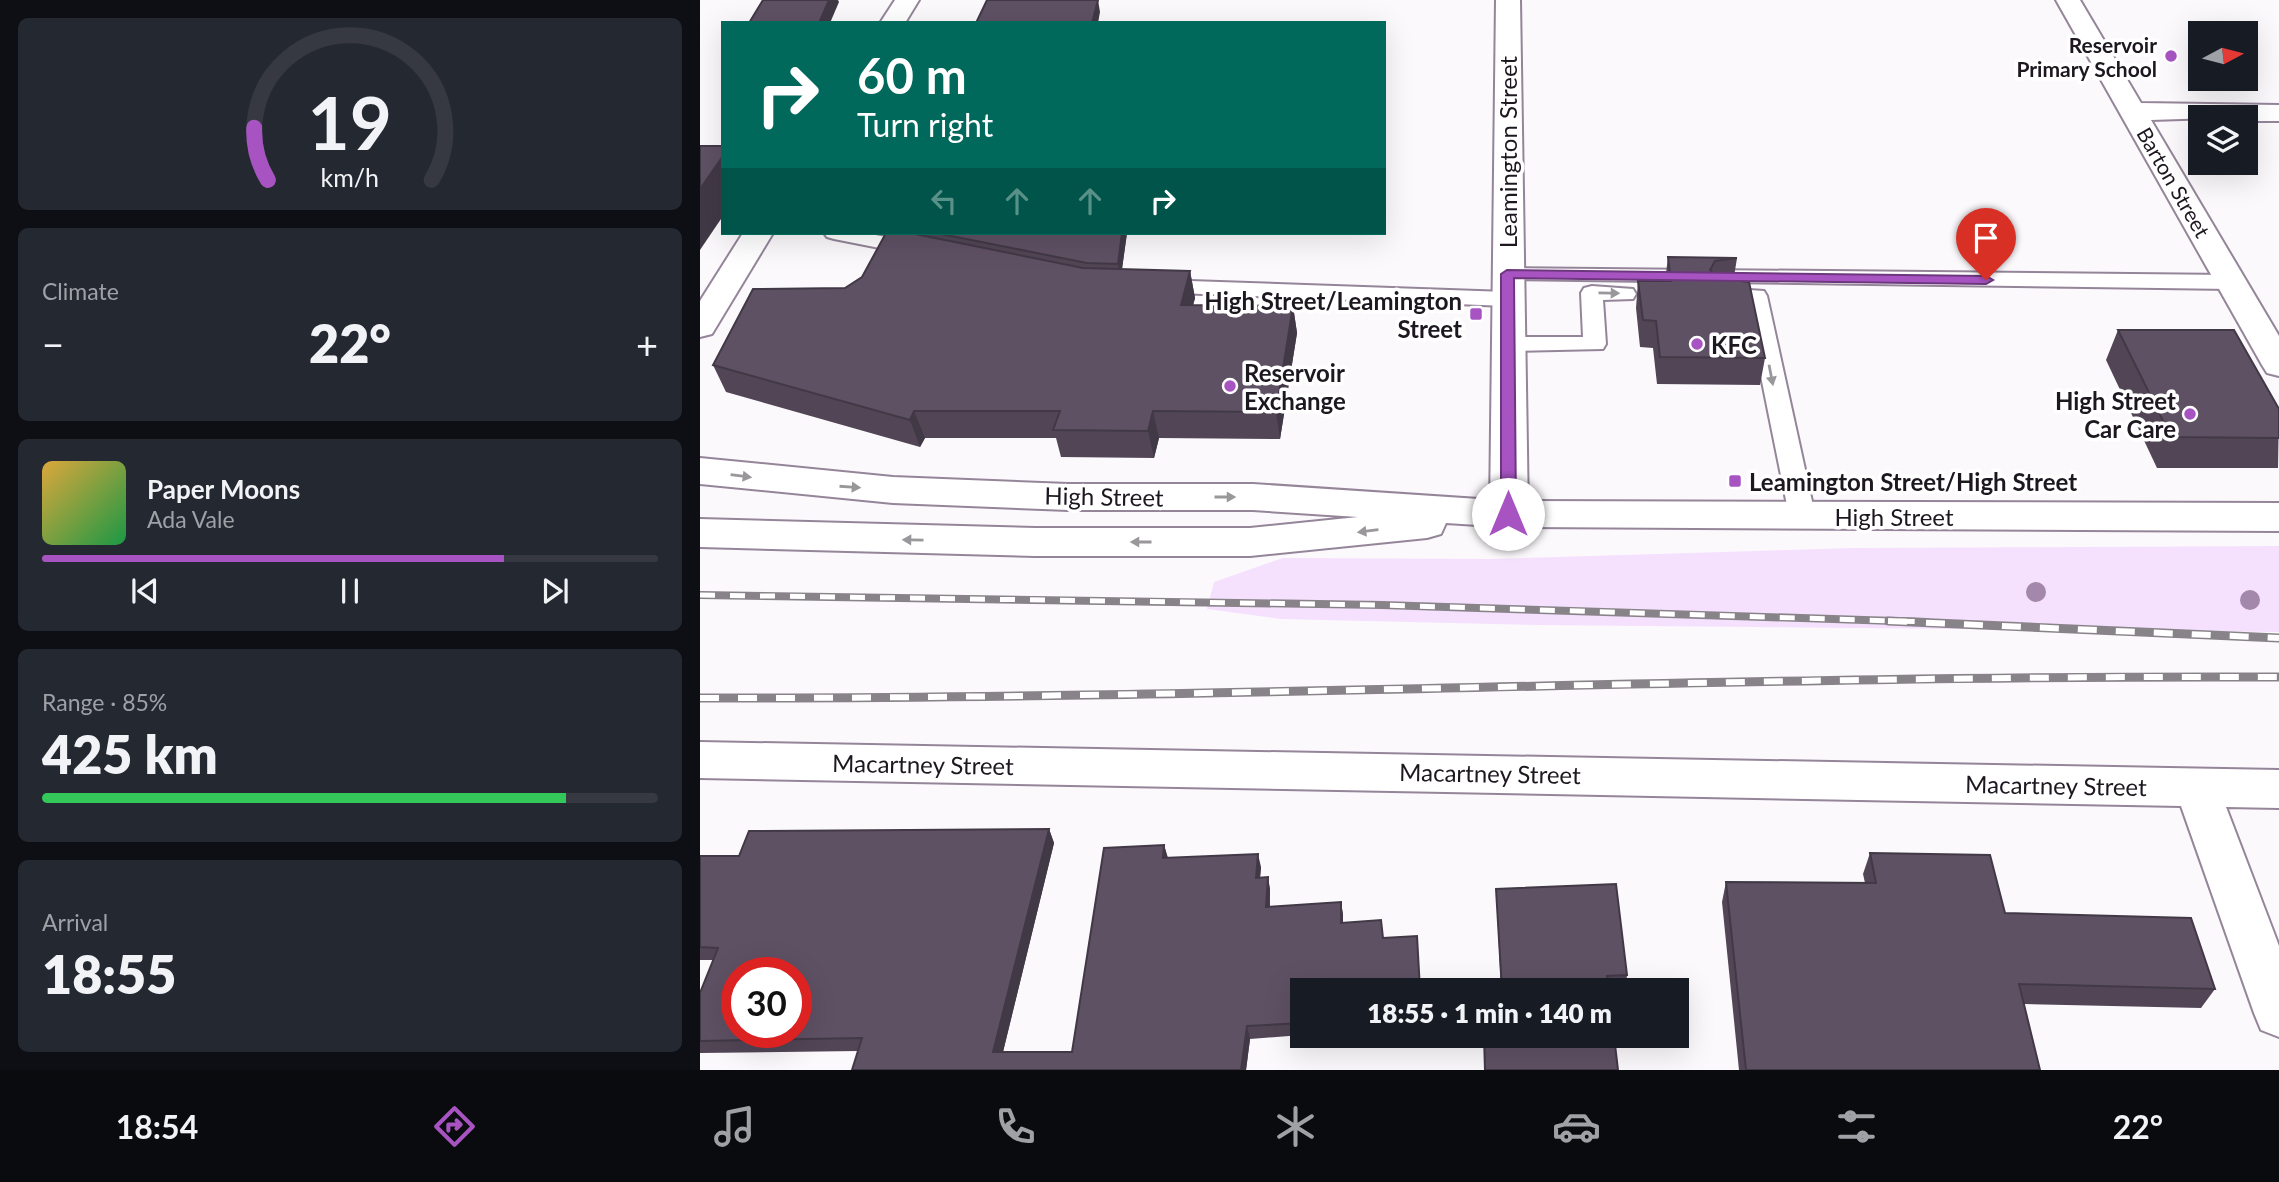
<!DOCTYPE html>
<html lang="en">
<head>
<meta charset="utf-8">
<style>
	:root { --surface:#171b24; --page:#242831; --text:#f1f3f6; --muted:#9ea1a6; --line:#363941; --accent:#a754c2 }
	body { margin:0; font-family:Lato,sans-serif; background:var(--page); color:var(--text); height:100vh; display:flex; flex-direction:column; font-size:26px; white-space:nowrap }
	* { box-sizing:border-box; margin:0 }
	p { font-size:23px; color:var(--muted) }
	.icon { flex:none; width:38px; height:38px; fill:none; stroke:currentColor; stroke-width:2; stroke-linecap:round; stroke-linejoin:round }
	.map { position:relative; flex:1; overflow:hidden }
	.side { display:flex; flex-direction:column; gap:18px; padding:18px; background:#0d0f14; width:700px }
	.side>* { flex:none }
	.hud { position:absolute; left:21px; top:21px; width:665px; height:214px; border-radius:0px; box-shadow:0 7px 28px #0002; background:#00695c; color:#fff; overflow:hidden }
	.needle { width:46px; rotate:83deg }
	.controls { position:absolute; left:1488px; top:21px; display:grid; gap:14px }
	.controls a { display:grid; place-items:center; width:70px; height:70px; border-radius:0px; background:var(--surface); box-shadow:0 7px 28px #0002; font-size:35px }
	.speed { position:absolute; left:21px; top:957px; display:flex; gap:14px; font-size:35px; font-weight:700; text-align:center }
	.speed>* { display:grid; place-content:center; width:91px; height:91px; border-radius:50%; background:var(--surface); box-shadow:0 7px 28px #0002; line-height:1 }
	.speed .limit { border:10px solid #d22; background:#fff; color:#111 }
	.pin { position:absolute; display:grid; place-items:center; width:60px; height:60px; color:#fff; margin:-72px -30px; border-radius:50% 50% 50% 0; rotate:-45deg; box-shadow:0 0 7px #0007 }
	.pin .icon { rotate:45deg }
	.me { position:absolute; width:77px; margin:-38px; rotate:0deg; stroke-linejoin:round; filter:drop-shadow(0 0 5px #0008) }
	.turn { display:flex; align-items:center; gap:24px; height:147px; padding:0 21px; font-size:32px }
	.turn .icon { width:91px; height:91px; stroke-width:2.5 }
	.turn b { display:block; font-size:49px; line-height:60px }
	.lanes { display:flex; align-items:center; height:66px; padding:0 21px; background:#0003; justify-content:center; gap:35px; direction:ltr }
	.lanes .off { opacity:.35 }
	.big { font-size:52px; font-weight:800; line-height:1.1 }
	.side .widget { flex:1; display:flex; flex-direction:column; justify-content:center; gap:10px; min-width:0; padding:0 24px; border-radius:10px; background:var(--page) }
	.side .dial { align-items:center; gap:0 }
	.dial svg { height:182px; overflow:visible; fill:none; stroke:var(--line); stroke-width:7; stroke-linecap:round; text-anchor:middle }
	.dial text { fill:var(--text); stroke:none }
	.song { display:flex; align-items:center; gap:21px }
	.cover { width:84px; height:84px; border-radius:10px; background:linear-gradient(135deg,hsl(40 70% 55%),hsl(140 70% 35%)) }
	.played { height:7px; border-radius:4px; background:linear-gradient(90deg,var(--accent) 75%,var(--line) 75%) }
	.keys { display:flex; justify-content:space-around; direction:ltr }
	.heat { display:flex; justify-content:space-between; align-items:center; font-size:38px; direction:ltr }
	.charge { height:10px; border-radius:5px; background:linear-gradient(90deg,#34c759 85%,var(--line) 0) }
	.trip { position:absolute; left:590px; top:978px; width:399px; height:70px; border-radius:0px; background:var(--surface); box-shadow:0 7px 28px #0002; font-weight:800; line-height:70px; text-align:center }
	.tabs { display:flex; height:112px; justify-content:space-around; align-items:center; background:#090b0e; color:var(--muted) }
	.tabs .icon { width:49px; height:49px }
	.tabs .active { color:var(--accent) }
	.tabs b { font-size:32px; color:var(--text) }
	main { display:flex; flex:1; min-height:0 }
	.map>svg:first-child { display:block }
</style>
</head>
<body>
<main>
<section class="side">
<div class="widget dial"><svg viewBox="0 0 100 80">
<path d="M14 69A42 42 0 1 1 86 69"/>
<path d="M14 69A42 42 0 0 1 8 46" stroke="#a754c2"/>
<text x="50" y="56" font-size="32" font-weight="700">19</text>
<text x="50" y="72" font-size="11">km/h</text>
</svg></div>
<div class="widget"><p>Climate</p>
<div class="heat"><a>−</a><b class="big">22°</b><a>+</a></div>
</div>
<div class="widget">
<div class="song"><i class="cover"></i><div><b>Paper Moons</b><p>Ada Vale</p></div></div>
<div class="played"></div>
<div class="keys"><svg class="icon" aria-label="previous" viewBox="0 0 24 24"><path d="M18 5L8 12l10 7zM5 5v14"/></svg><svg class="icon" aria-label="pause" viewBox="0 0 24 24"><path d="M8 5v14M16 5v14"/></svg><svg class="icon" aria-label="next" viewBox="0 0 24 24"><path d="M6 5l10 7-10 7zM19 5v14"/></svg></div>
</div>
<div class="widget"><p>Range · 85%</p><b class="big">425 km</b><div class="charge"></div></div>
<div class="widget"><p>Arrival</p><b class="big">18:55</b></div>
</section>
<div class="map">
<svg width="1579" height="1070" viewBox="0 0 1579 1070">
	<rect width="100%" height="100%" fill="#fcf9fd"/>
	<path fill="#f5e0fd" d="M 1579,546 L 1579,632 L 839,625 L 581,619 L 507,609 L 514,582 L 583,558 L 790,559 L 1154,548 Z"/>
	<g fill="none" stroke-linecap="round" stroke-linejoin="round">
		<defs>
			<g id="service">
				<path d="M 124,233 L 165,233 L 223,244 L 226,249 L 223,254 L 215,255 L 134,239 L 127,237 Z"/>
				<path d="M 807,268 L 1531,275 L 1539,277 L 1542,282 L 1539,287 L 1531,289 L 799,279 L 796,274 L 799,269 Z"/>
				<path d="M 460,280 L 807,292 L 815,294 L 818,299 L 815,304 L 807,306 L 452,292 L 449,287 L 452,282 Z"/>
				<path d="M 892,286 L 933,289 L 936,294 L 933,299 L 903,300 L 906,344 L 903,349 L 806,351 L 798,349 L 795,344 L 798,339 L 806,337 L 883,337 L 881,293 L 884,288 Z"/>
				<path d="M 1020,288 L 1064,291 L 1067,296 L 1115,515 L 1111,521 L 1102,524 L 1093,521 L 1089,515 L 1046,302 L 1012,300 L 1009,295 L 1012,290 Z"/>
			</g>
			<g id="minor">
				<path d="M 195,0 L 219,0 L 205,23 L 180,23 Z"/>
				<path d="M 796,0 L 820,0 L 828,514 L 822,524 L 809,527 L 796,524 L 790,514 Z"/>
				<path d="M 1356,0 L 1380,0 L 1441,103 L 1579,105 L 1579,121 L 1545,121 L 1545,117 L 1451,120 L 1579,336 L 1579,376 L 1567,373 L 1562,365 Z"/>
				<path d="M 43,233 L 73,233 L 12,334 L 0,337 L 0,301 Z"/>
				<path d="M 0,742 L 1579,770 L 1579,808 L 1526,807 L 1579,946 L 1579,1037 L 1561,1030 L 1554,1013 L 1481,806 L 0,778 Z"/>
			</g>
			<path id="primary" d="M 0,458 L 193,477 L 368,484 L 553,484 L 809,501 L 1579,503 L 1579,531 L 809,527 L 746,523 L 741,534 L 727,538 L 550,556 L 335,556 L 0,547 L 0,519 L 335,528 L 550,528 L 658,517 L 553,510 L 368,510 L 193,503 L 0,484 Z"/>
		</defs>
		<use href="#service" stroke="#948599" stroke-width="4"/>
		<use href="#minor" stroke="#948599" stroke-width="4"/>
		<use href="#primary" stroke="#948599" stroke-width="4"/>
		<use href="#service" fill="#fff" fill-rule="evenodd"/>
		<use href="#minor" fill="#fff" fill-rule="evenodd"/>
		<use href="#primary" fill="#fff" fill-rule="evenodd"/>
		<defs>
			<path id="rail-far1" d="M 0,595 L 682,605 L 1227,622"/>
			<g id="rail">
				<path d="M 1188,621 L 1579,638"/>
				<path d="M 0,698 C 526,699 1053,675 1579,677"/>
			</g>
		</defs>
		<use href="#rail-far1" stroke="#888389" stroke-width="8"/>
		<use href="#rail" stroke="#888389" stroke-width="9"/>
		<use href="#rail-far1" stroke="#fff" stroke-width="5" stroke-dasharray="15" stroke-linecap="butt"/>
		<use href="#rail" stroke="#fff" stroke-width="6" stroke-dasharray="19" stroke-linecap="butt"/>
	</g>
	<g fill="#a388ac">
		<circle cx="1336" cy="592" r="10"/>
		<circle cx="1550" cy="600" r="10"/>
	</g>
	<g fill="#524656">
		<path d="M 186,233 L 427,233 L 422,269 L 490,271 L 495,298 L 493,305 L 593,306 L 597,333 L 580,439 L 459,438 L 454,458 L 361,457 L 356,438 L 225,438 L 220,447 L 26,392 L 13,365 L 145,288 L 162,277 Z"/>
		<path d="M 968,257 L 1037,258 L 1034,277 L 1065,358 L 1060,385 L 957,384 L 953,348 L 940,347 L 936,308 L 938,281 L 965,281 Z"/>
		<path d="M 1418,330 L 1579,409 L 1578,468 L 1457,468 L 1406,360 Z"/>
		<path d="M 349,829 L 354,843 L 303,1052 L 372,1052 L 464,845 L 468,858 L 561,867 L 560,877 L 568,877 L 570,890 L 570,907 L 641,902 L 643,915 L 602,990 L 602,1035 L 550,1039 L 546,1070 L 152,1070 L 158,1051 L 0,1053 L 0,994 L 13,960 L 0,960 L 0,856 L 39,856 Z"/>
		<path d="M 1170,853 L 1305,913 L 1515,989 L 1501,1008 L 1324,1004 L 1339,1070 L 1039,1070 L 1022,902 L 1026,882 L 1165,883 L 1163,874 Z"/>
		<path d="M 796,889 L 927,975 L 926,985 L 908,986 L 909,990 L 801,990 Z"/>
	</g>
	<g fill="#423946">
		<path d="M 129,0 L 138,0 L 139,2 L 130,23 L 119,23 Z"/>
		<path d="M 398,0 L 400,12 L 398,23 L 392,23 Z"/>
		<path d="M 23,156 L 23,216 L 0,250 L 0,189 Z"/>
		<path d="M 422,233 L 427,233 L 421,276 L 418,264 Z"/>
		<path d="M 490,271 L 495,298 L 486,332 L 481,305 Z"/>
		<path d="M 593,306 L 597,333 L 580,439 L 576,412 Z"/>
		<path d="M 214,411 L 225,438 L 220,447 L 210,420 Z"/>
		<path d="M 453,411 L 459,438 L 454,458 L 448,431 Z"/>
		<path d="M 349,829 L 354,843 L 300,1064 L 293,1052 Z"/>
		<path d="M 464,845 L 468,859 L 463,858 Z"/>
		<path d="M 558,854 L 561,867 L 559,891 L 556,878 Z"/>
		<path d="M 568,877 L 570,890 L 569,921 L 566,907 Z"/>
		<path d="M 641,902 L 643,915 L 643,936 L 641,923 Z"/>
		<path d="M 547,1026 L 550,1039 L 546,1070 L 541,1070 Z"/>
	</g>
	<g fill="#5f5164" stroke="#423946" stroke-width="2" fill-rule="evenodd">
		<path d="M 63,0 L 129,0 L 119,23 L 49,23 Z"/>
		<path d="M 287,0 L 398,0 L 392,23 L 276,23 Z"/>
		<path d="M 0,146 L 23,146 L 23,156 L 0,189 Z"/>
		<path d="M 186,233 L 210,233 L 383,268 L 490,271 L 481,305 L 593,306 L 576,412 L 453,411 L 448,431 L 353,430 L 360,411 L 214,411 L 210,420 L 13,365 L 53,289 L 145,288 L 162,277 Z"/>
		<path d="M 236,233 L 422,233 L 418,264 L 387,263 Z"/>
		<path d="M 968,257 L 1037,258 L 1015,261 L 1010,270 L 1016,276 L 1040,277 L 1041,281 L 1049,282 L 1065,358 L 960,357 L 956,321 L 943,320 L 938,281 L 971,281 Z"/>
		<path d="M 1418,330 L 1534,330 L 1579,409 L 1579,438 L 1471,437 Z"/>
		<path d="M 349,829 L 293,1052 L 372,1052 L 404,848 L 464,845 L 463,858 L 558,854 L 556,878 L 568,877 L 566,907 L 641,902 L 641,923 L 681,920 L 683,938 L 717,936 L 720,990 L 602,990 L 602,1023 L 547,1026 L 541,1070 L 152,1070 L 162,1038 L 0,1041 L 0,993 L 18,948 L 0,947 L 0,856 L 39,856 L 49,831 ZM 37,973 L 96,973 L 96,1032 L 37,1032 Z"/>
		<path d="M 1170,853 L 1290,855 L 1305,913 L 1491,918 L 1515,989 L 1319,984 L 1340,1070 L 1046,1070 L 1026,882 L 1176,883 Z"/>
		<path d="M 916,884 L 927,975 L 907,976 L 909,990 L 802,990 L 796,889 Z"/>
		<path d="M 784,1036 L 914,1036 L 918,1070 L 785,1070 Z"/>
	</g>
	<defs><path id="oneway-solid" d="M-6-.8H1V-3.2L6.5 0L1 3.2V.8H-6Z" transform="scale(1.75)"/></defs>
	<g fill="#99979a">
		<use href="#oneway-solid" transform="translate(909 293) rotate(1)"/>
		<use href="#oneway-solid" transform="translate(1071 375) rotate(79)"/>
		<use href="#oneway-solid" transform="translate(41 476) rotate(7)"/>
		<use href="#oneway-solid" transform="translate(150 487) rotate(4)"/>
		<use href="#oneway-solid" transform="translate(525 497)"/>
		<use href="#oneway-solid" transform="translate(668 531) rotate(173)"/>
		<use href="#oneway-solid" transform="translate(213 540) rotate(-179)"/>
		<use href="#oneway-solid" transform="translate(441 542) rotate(180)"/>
	</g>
	<path fill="#a754c2" stroke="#6d377e" stroke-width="2" d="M 807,270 L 1286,276 L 1293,280 L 1286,284 L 814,278 L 816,514 L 808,520 L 801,514 L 801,274 Z"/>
	<g fill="#a754c2" stroke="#fff" stroke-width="2.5">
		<circle cx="1471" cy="56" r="7"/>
		<rect x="769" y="307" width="14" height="14" rx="3.5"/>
		<circle cx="997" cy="344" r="7"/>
		<circle cx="530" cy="386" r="7"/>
		<circle cx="1490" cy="414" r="7"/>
		<rect x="1028" y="474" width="14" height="14" rx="3.5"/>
	</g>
	<g text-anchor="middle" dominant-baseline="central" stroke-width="7" stroke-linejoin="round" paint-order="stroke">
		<g font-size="21" font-weight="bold" fill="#1d171f" stroke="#fff" text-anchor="end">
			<text x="1457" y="44">Reservoir<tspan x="1457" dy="24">Primary School</tspan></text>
		</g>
		<g font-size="21" fill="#1d171f" stroke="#fff">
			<text transform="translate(1474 182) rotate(60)">Barton Street</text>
		</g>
		<g font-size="24" fill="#1d171f" stroke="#fff">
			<text transform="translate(807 152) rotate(-90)">Leamington Street</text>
			<text transform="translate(404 496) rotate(1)">High Street</text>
			<text x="1194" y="516">High Street</text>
			<text transform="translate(223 764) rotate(1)">Macartney Street</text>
			<text transform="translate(790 773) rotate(1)">Macartney Street</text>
			<text transform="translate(1356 785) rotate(1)">Macartney Street</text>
		</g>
		<g font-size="24" font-weight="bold" fill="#1d171f" stroke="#fff" text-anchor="start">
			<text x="762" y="300" text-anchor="end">High Street/Leamington<tspan x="762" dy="28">Street</tspan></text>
			<text x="1011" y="344">KFC</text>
			<text x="544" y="372">Reservoir<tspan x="544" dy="28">Exchange</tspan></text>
			<text x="1476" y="400" text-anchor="end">High Street<tspan x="1476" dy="28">Car Care</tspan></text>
			<text x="1049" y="481">Leamington Street/High Street</text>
		</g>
	</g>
</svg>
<div class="controls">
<a><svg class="needle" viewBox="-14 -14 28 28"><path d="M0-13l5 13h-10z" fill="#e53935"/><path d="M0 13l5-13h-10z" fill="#9ea1a6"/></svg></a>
<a><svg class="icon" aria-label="layers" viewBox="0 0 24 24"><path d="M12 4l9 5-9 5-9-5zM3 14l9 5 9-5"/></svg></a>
</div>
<div class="speed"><div class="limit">30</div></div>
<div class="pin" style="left:1286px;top:280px;background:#d93025"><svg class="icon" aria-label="arrive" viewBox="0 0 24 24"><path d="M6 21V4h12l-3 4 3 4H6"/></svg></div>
<svg class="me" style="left:808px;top:514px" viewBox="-20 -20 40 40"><circle r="19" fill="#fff"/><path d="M0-13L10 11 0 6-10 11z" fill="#a754c2"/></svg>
<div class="trip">18:55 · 1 min · 140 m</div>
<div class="hud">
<div class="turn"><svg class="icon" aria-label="right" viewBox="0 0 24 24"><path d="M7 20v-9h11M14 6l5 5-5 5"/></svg><div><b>60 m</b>Turn right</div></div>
<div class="lanes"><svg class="icon off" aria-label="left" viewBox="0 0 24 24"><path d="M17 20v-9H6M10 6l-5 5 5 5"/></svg><svg class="icon off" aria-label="ahead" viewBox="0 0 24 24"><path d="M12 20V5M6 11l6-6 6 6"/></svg><svg class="icon off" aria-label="ahead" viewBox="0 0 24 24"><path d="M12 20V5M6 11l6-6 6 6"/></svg><svg class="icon" aria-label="right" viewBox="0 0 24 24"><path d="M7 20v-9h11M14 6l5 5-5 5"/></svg></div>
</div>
</div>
</main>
<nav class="tabs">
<b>18:54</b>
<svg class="icon active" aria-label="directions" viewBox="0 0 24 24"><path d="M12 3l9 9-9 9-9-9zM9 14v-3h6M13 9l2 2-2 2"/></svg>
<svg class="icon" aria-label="music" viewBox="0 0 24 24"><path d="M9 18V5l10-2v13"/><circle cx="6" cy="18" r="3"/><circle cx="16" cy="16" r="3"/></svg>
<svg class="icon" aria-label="phone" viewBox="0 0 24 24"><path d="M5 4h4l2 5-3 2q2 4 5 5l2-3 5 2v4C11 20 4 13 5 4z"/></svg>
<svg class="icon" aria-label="climate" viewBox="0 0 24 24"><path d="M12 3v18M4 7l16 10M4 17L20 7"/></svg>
<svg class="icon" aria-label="car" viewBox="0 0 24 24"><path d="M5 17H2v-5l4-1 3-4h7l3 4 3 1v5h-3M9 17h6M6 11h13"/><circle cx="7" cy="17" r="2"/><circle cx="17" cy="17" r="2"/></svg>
<svg class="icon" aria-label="filters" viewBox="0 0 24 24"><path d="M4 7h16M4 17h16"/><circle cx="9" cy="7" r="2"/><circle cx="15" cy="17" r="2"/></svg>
<b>22°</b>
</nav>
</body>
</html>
